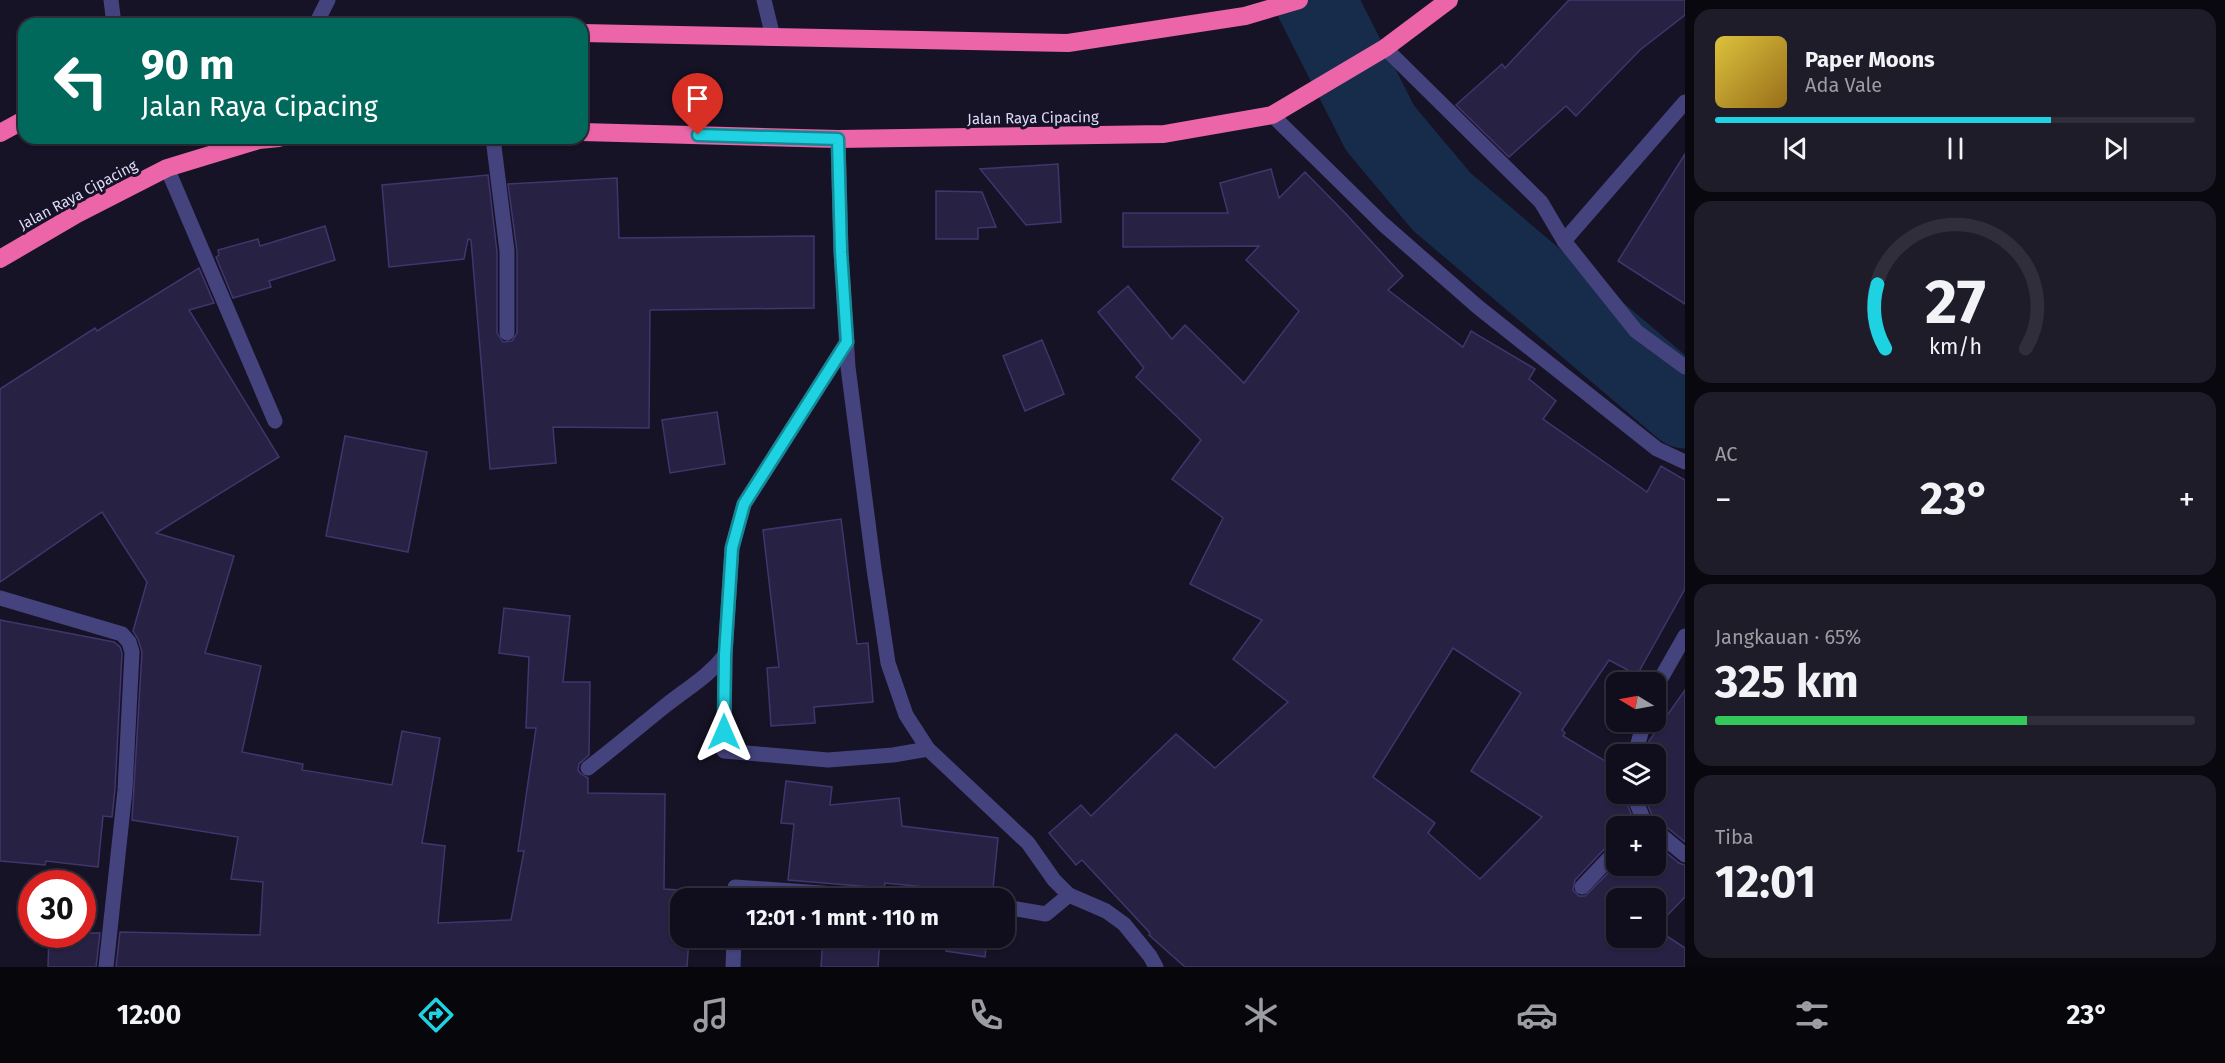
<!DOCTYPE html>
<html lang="id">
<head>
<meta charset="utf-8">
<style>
	:root { --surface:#100e1c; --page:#1e1c29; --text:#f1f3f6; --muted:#9c9ca3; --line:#302e3b; --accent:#1fd2e2 }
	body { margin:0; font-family:"Fira Sans",sans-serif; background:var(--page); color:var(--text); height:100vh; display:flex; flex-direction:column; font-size:22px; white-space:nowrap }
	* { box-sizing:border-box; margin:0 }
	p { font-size:20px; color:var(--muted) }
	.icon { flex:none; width:33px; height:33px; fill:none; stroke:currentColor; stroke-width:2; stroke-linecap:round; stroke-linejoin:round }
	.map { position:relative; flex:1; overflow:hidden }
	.details { display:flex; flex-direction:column; gap:9px; padding:9px; background:#09080f; width:540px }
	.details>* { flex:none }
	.hud { position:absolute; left:18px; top:18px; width:570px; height:126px; border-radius:18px; box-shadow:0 2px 4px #0004,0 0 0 2px var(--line); background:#00695c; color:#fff; overflow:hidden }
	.needle { width:39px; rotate:280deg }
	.fabs { position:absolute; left:1606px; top:672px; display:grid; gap:12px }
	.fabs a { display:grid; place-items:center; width:60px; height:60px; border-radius:12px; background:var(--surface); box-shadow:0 2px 4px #0004,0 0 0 2px var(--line); font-size:30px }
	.speed { position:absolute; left:18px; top:870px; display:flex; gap:12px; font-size:30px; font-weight:700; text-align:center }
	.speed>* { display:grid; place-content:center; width:78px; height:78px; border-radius:50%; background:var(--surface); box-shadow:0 2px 4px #0004,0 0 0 2px var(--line); line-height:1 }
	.speed .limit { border:9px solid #d22; background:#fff; color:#111 }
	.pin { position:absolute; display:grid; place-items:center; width:51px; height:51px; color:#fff; margin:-62px -26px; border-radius:50% 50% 50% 0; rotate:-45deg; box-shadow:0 0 6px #0007 }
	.pin .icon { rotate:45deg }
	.me { position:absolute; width:66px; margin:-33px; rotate:0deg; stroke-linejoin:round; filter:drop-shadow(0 0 4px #0008) }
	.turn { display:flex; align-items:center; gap:21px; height:126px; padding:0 24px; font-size:27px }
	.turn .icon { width:78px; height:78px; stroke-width:2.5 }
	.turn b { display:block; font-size:42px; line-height:51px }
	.big { font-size:45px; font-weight:700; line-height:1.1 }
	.details .tile { flex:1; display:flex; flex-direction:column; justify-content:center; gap:9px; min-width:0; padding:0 21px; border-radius:18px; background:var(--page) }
	.details .dial { align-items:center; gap:0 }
	.dial svg { height:156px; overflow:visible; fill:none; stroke:var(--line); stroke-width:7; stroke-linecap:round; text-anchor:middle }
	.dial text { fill:var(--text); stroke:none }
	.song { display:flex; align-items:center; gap:18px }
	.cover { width:72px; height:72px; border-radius:9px; background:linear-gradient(135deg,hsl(50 70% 55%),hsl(40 70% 35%)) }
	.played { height:6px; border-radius:3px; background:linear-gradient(90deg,var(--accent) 70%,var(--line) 70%) }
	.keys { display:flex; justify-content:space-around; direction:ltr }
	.heat { display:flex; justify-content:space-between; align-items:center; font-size:33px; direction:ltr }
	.charge { height:9px; border-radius:4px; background:linear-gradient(90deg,#34c759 65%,var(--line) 0) }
	.trip { position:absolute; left:670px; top:888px; width:345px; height:60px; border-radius:18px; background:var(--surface); box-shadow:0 2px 4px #0004,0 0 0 2px var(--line); font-weight:700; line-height:60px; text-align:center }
	.menu { display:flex; height:96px; justify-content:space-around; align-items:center; background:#06060b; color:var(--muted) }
	.menu .icon { width:42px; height:42px }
	.menu .selected { color:var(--accent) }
	.menu b { font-size:27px; color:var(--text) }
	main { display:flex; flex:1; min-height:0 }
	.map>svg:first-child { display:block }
</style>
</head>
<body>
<main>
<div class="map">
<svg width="1685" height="967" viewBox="0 0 1685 967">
	<rect width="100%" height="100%" fill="#151325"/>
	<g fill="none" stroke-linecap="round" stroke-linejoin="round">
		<path stroke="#172c4a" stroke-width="81" d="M 1315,0 L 1380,128 L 1442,202 L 1685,408"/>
	</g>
	<g fill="#272144" stroke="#40366d" stroke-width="1.5" fill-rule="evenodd">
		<path d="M 1569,0 L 1685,0 L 1685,15 L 1640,50 L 1576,116 L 1566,106 L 1509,157 L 1456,105 L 1502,64 L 1505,68 Z"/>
		<path d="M 1685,154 L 1685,304 L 1618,261 Z"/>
		<path d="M 1058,164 L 1061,222 L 1026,225 L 980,169 Z"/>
		<path d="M 1271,169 L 1279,198 L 1305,172 L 1347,215 L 1403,276 L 1388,290 L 1463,347 L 1471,331 L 1535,369 L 1529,379 L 1556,401 L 1543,419 L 1647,492 L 1661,466 L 1685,480 L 1685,589 L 1637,675 L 1609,660 L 1562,730 L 1565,733 L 1563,736 L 1617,768 L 1617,794 L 1623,794 L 1636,826 L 1617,826 L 1617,840 L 1610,843 L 1575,880 L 1573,890 L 1579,896 L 1585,896 L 1617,864 L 1656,866 L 1656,844 L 1679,863 L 1685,865 L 1685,897 L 1656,927 L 1656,898 L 1617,898 L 1617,938 L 1656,938 L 1656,929 L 1685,948 L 1685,967 L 1185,967 L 1149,935 L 1150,933 L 1082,860 L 1076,865 L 1049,833 L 1081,805 L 1091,816 L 1176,734 L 1215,768 L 1288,702 L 1233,659 L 1262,620 L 1190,584 L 1223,518 L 1172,479 L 1201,440 L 1136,377 L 1144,368 L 1098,312 L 1128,286 L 1172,339 L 1185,325 L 1244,383 L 1299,311 L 1246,260 L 1259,246 L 1123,247 L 1123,213 L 1228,213 L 1220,183 ZM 1453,648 L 1521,693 L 1471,771 L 1542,817 L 1480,879 L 1428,833 L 1435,823 L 1373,777 Z"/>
		<path d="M 488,175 L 497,252 L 497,333 L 503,342 L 512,341 L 517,333 L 517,251 L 508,184 L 617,178 L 619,238 L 814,236 L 814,308 L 650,310 L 649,428 L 553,427 L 556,463 L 490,469 L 471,240 L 468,239 L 464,259 L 389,267 L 382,185 Z"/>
		<path d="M 936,191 L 982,192 L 996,227 L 978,228 L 978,239 L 936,239 Z"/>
		<path d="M 325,226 L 335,260 L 269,281 L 271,287 L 233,298 L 216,257 L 219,255 L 218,250 L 258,239 L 260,246 Z"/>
		<path d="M 199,268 L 214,303 L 189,310 L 279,457 L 156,533 L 234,556 L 205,653 L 261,666 L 242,752 L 303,764 L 302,770 L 392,785 L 402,731 L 440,738 L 422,843 L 445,846 L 438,923 L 511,920 L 524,851 L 518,851 L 536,728 L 526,728 L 529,657 L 499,653 L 504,608 L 570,616 L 563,682 L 590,682 L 589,755 L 579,764 L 578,770 L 581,774 L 588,778 L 588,793 L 665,794 L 664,889 L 692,891 L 692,898 L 681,898 L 681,938 L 689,938 L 687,967 L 116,967 L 120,932 L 260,935 L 263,882 L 231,879 L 238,837 L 132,820 L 142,652 L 138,639 L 133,631 L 147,582 L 102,512 L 0,582 L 0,389 L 95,328 L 97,331 Z"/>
		<path d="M 1042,340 L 1064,394 L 1025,411 L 1003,356 Z"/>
		<path d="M 717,412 L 725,464 L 670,473 L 662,420 Z"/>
		<path d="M 345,436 L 427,452 L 408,552 L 326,536 Z"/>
		<path d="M 841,519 L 857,644 L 868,643 L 873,702 L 814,707 L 815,723 L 771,726 L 767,668 L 779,667 L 763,530 Z"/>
		<path d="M 0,620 L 114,642 L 120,647 L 122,653 L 115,789 L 112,817 L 103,816 L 98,867 L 46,861 L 45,865 L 0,861 Z"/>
		<path d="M 1685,690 L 1685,842 L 1652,815 L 1643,794 L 1656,794 L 1656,754 L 1645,754 L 1649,741 Z"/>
		<path d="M 786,781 L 832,787 L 830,805 L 899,798 L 902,826 L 998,838 L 992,898 L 954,898 L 956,890 L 885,883 L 884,888 L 788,880 L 794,824 L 781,823 Z"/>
		<path d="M 82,933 L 100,933 L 96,967 L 48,967 L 49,934 L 82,934 Z"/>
		<path d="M 823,938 L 880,938 L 878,967 L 821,967 Z"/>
		<path d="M 948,938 L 987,938 L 985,957 L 946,951 Z"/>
	</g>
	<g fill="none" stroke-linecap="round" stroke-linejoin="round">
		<g stroke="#45437e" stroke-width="15">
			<path d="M 111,0 L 114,24"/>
			<path d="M 764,0 L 773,37"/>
			<path d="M 316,24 L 328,0"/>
			<path d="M 1385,48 L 1541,202 L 1564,241 L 1636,331 L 1685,367"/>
			<path d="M 1272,115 L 1383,224 L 1478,307 L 1657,449 L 1685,462"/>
			<path d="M 493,138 L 507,251 L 507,333"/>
			<path d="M 838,139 L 841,252 L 848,367 L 874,569 L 888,663 L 906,715 L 928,749 L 1028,843 L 1054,880 L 1069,895 L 1106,911 L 1124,924 L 1150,956 L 1156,967"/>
			<path d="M 167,168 L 275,421"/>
			<path d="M 1564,241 L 1685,102"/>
			<path d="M 847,342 L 744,504 L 732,548 L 725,655 L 724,751 L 828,760 L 893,755 L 928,749"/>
			<path d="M 0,598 L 122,634 L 129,642 L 132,652 L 125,790 L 106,967"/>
			<path d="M 1656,687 L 1685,636"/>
			<path d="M 1635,754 L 1641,733 L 1639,722"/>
			<path d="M 588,768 C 614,748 639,727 665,706 C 686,689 708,677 725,655"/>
			<path d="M 1633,794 L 1644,821 L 1651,826"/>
			<path d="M 1656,831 L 1685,855"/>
			<path d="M 1582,887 L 1617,850"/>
			<path d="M 735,898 L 735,887 L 892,898"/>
			<path d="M 1005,907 L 1046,914 L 1069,895"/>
			<path d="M 733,967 L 734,938"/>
		</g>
		<g stroke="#eb65a8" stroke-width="18">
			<path d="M 582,33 L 1068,43 L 1245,16 L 1299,0"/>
			<path d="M 582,132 L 838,139 L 1164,134 L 1272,115 L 1385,48 L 1449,0"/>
			<path d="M 0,133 L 24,120"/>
			<path d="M 0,259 L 77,214 L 167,168 L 259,140 L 279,138"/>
		</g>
	</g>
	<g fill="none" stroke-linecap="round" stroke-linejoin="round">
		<defs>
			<path id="route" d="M 698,135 L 838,139 L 841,252 L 847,342 L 744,504 L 732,548 L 725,655 L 724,732"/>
		</defs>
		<use href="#route" stroke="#148893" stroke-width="15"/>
		<use href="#route" stroke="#1fd2e2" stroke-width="10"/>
	</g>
	<g text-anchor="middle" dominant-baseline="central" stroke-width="6" stroke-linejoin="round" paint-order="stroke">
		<g font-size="15" fill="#dedbfa" stroke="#151325">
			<text transform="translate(1033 118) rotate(-1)">Jalan Raya Cipacing</text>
			<text transform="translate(78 195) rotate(-28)">Jalan Raya Cipacing</text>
		</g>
	</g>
</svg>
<div class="fabs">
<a><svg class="needle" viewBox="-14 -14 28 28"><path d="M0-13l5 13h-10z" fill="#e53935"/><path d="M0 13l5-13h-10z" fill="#9c9ca3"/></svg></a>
<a><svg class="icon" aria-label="layers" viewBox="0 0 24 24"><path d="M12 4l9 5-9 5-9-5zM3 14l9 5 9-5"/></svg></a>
<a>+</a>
<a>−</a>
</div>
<div class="speed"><div class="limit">30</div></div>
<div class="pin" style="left:698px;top:135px;background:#d93025"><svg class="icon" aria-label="arrive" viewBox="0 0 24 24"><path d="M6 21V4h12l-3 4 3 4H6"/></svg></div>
<svg class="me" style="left:724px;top:732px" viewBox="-20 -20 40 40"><path d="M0-17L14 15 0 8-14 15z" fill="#1fd2e2" stroke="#fff" stroke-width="4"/></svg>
<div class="trip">12:01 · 1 mnt · 110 m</div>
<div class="hud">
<div class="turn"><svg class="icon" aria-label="left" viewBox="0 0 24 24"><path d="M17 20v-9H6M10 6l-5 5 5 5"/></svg><div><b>90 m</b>Jalan Raya Cipacing</div></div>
</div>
</div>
<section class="details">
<div class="tile">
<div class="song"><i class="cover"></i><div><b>Paper Moons</b><p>Ada Vale</p></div></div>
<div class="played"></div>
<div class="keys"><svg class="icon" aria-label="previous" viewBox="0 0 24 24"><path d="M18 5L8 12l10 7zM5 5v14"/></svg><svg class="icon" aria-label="pause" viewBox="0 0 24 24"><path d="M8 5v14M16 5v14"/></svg><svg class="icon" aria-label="next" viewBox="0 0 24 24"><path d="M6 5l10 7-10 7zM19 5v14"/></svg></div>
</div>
<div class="tile dial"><svg viewBox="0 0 100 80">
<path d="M14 69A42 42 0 1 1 86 69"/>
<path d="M14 69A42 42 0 0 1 10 36" stroke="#1fd2e2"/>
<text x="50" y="56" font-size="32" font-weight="700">27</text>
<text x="50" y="72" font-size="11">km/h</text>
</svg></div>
<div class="tile"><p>AC</p>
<div class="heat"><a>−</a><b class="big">23°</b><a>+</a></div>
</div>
<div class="tile"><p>Jangkauan · 65%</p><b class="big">325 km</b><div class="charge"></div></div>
<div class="tile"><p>Tiba</p><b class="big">12:01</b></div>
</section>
</main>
<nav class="menu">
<b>12:00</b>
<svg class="icon selected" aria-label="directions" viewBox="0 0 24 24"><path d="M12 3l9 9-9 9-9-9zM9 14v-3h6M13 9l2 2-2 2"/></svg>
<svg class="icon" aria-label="music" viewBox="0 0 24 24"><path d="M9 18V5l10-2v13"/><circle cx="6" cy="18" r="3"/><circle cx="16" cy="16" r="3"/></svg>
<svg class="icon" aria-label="phone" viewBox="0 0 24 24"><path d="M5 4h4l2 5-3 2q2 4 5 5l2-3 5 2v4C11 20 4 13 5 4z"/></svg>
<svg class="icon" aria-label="climate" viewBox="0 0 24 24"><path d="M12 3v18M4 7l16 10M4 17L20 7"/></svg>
<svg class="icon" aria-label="car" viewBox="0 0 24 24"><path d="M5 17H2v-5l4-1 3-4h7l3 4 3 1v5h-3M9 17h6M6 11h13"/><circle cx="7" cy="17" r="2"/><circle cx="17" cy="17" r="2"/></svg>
<svg class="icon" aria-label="filters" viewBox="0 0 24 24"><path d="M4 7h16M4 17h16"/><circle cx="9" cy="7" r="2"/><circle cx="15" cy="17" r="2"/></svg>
<b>23°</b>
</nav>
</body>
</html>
